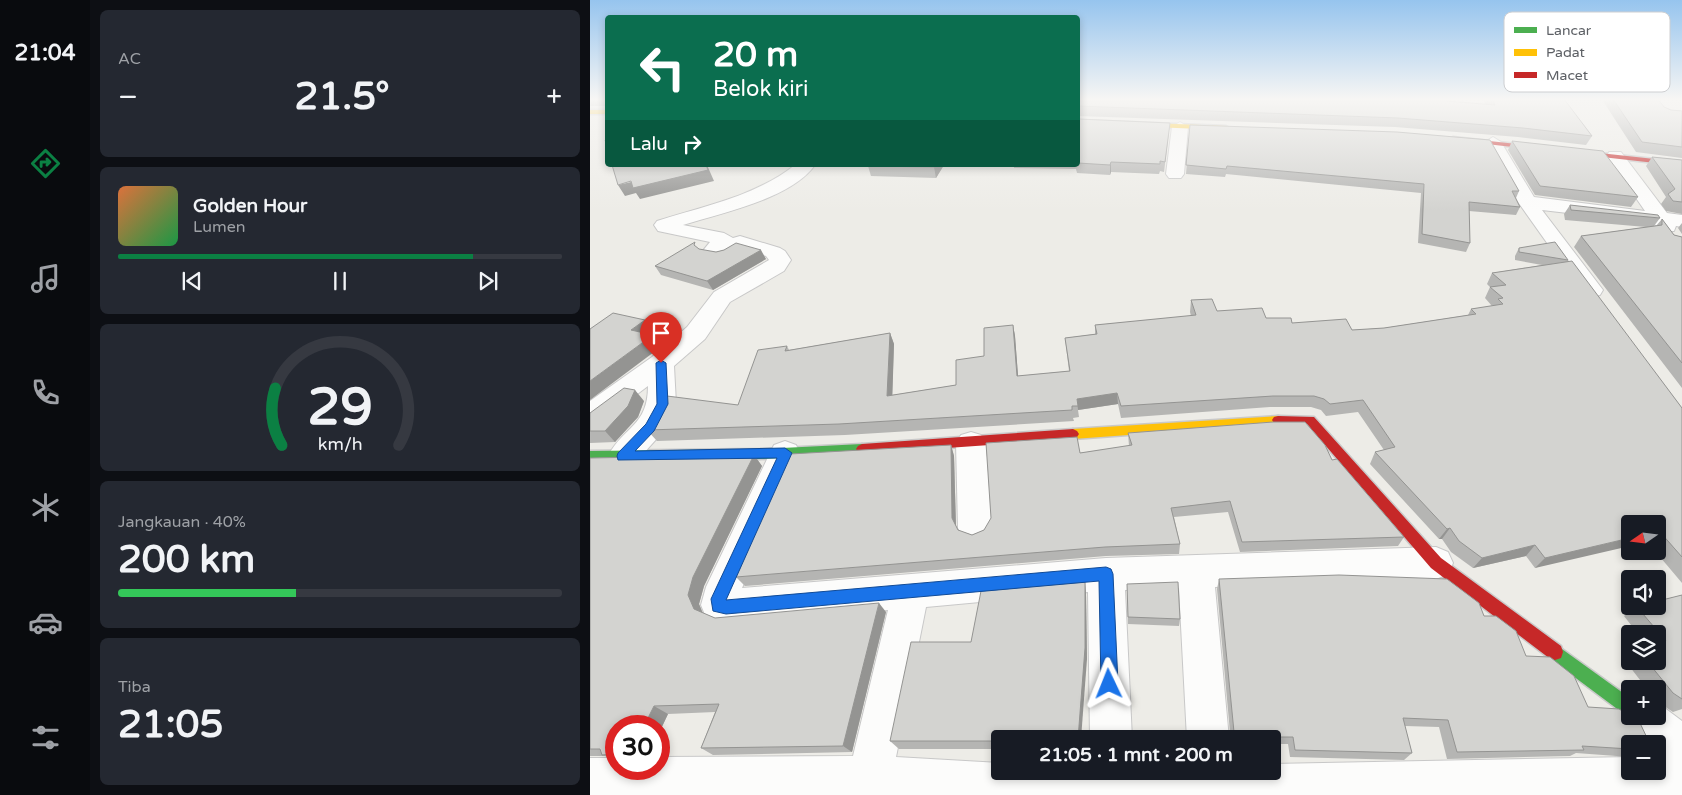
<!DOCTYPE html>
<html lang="id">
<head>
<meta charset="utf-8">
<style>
	:root { --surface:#171b24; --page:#242831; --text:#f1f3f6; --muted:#9ea1a6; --line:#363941; --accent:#0b8043 }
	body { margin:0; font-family:"Varela Round",sans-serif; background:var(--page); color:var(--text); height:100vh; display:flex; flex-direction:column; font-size:19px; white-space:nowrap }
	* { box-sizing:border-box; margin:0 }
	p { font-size:16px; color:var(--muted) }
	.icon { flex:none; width:28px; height:28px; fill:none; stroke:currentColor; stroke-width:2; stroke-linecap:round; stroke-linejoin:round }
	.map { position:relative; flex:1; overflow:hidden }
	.side { display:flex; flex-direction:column; gap:10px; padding:10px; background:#0d0f14; width:500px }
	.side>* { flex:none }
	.top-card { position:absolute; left:15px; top:15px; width:475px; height:152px; border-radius:5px; box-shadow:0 2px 8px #0003; background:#0b6e4f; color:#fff; overflow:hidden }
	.needle { width:32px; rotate:256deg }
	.controls { position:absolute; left:1031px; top:515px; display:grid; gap:10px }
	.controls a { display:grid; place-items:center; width:45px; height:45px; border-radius:5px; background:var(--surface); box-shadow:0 2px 8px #0003; font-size:25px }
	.speed { position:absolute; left:15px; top:715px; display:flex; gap:10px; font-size:25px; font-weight:700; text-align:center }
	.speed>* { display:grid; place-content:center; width:65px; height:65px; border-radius:50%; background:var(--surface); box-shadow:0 2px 8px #0003; line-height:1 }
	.speed .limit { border:8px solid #d22; background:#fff; color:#111 }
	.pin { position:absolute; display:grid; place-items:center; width:42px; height:42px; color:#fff; margin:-51px -21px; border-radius:50% 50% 50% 0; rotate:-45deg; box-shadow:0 0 5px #0007 }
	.pin .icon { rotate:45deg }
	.me { position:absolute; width:55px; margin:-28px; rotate:358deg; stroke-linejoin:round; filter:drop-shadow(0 0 4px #0008) }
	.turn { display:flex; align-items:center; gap:18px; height:105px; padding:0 25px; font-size:22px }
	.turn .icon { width:65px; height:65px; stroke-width:2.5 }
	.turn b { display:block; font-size:35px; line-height:42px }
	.then { display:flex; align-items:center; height:48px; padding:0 25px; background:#0003; gap:10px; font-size:19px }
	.big { font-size:38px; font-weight:700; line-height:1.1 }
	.side .card { flex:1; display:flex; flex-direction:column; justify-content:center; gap:8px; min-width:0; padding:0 18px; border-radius:8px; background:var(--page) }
	.side .dial { align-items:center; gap:0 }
	.dial svg { height:130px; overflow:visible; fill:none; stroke:var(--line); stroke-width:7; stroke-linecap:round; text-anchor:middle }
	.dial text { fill:var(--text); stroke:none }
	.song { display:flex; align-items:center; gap:15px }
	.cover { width:60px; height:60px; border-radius:8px; background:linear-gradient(135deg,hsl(20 70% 55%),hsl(140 70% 35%)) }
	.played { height:5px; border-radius:2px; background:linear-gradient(90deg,var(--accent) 80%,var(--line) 80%) }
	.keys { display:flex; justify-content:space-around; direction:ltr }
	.heat { display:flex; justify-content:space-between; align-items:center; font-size:28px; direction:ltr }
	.charge { height:8px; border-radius:4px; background:linear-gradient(90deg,#34c759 40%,var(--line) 0) }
	.trip { position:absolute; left:401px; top:730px; width:290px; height:50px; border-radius:5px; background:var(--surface); box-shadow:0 2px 8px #0003; font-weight:700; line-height:50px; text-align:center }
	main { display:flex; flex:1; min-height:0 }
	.dock { display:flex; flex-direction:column; width:90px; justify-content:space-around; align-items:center; background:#090b0e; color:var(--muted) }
	.dock .icon { width:35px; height:35px }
	.dock .active { color:var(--accent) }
	.dock b { font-size:22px; color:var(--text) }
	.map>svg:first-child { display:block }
</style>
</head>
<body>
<main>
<nav class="dock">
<b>21:04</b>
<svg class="icon active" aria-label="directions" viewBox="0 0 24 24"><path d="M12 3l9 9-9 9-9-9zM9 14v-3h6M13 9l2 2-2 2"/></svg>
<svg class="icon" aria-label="music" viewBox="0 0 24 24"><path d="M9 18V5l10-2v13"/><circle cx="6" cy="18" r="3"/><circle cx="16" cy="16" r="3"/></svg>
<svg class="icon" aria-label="phone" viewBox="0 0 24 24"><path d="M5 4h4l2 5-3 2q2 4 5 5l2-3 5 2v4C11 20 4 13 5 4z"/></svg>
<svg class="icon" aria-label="climate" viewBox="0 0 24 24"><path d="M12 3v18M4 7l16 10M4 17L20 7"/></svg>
<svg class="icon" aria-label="car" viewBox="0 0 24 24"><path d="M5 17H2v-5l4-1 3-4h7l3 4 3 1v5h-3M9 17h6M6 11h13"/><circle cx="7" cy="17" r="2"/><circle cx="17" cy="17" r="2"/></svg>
<svg class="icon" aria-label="filters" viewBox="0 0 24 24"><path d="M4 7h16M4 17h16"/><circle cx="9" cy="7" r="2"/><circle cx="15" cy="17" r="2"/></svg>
</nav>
<section class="side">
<div class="card"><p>AC</p>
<div class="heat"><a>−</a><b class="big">21.5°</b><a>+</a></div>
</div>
<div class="card">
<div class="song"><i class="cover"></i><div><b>Golden Hour</b><p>Lumen</p></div></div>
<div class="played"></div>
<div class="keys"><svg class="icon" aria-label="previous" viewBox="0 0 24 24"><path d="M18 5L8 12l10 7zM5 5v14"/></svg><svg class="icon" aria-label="pause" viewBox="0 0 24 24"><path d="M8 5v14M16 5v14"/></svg><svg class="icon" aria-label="next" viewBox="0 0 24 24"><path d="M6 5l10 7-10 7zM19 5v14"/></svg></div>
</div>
<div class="card dial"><svg viewBox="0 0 100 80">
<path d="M14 69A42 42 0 1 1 86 69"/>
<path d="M14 69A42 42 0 0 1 10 34" stroke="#0b8043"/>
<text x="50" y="56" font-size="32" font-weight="700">29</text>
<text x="50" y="72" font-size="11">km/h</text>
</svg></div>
<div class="card"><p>Jangkauan · 40%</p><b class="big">200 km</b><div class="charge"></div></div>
<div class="card"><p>Tiba</p><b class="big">21:05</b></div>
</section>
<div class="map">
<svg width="1092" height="795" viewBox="0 0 1092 795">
	<rect width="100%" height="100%" fill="#edece7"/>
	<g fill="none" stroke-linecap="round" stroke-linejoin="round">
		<rect fill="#bbdbf7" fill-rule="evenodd" x="1089" y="99" width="3" height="1"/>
		<defs>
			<g id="street">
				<path d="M 590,122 L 598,127 L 594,174 L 591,178 L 579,178 L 576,174 L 582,127 Z"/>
				<path d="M 903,137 L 911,142 L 944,197 L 1055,211 L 1017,156 L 1019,152 L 1031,152 L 1077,213 L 1092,215 L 1092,227 L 1086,226 L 1084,231 L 1070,231 L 1064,223 L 952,210 L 1013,290 L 1010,295 L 1002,297 L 994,295 L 928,202 L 895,142 Z"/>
				<path d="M 205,165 L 225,165 C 201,199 131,213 93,225 L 134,233 L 143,238 L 150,236 L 190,248 L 195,251 L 201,260 L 194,271 L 140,302 L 115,339 L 84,366 L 86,404 L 70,435 L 44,464 L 33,468 L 22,464 L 18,456 C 34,426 58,426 58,386 L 10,422 L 0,425 L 0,401 L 62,357 L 97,327 L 124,292 L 179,260 L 176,256 L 153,249 C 137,261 134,262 115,257 L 111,253 L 120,242 L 68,231 L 64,225 L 67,221 C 114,206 166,196 205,165 Z"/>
				<path d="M 381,432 L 391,435 L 396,443 L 402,528 L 397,538 L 385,543 L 373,538 L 368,528 L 366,443 L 371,435 Z"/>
				<path d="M 195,441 L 206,445 L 210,453 L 152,588 L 516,558 L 846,547 L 858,552 L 863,563 L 858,574 L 846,579 L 625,587 L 639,739 L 597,739 L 589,588 L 535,590 L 542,739 L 500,739 L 498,592 L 336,607 L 306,757 L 410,763 L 410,771 L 682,771 L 682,764 L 1040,757 L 1040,771 L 1068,771 L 1068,744 C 1046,744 1038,735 1030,716 L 1036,701 L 1040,700 L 1040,716 L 1068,716 L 1068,703 L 1092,721 L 1092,795 L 0,795 L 0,758 L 26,758 L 26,769 L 69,769 L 69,757 L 263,756 L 298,610 L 136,625 L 116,617 L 111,605 L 116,587 L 180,453 L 184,445 Z"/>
			</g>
			<g id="fast">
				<path d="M 272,444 L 276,446 L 278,449 L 276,452 L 272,454 L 170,459 L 0,461 L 0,451 L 170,449 Z"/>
				<path d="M 965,644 L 1040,698 L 1040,716 L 1034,714 L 959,658 L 957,652 L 959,646 Z"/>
			</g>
			<g id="slow">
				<rect x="0" y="110" width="18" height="4"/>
				<path d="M 488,120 L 636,126 L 639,128 L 636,130 L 488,124 Z"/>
				<path d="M 688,416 L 692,417 L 694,420 L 692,423 L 688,424 L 483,439 L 479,437 L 477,434 L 479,431 L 483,429 Z"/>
			</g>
			<g id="jam">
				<path d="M 863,137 L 1092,162 L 1092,166 L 861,140 L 861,138 Z"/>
				<path d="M 688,416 L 724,417 L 851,558 L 971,646 L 973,652 L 971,658 L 965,660 L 959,658 L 841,568 L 717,424 L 684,423 L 682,420 L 684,417 Z"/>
				<path d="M 483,429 L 487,431 L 489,434 L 487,437 L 483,439 L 272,454 L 268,452 L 266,449 L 268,446 L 272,444 Z"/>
			</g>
		</defs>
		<use href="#street" stroke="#c8c8c8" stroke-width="2"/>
		<use href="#fast" stroke="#c9c9c9" stroke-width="3"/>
		<use href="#slow" stroke="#c9c9c9" stroke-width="3"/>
		<use href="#jam" stroke="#c9c9c9" stroke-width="3"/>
		<use href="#street" fill="#fcfcfb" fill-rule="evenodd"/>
		<use href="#fast" fill="#4caf50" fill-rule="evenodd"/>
		<use href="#slow" fill="#ffc107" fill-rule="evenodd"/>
		<use href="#jam" fill="#c62828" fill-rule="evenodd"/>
	</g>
	<g fill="#b5b5b3">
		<rect x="0" y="99" width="18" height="7"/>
		<path d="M 488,99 L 857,101 L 896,105 L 893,99 L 974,99 L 1002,136 L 996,145 L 928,137 L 805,127 L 488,116 Z"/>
		<path d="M 1014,99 L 1023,99 L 1074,107 L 1081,110 L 1092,111 L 1092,158 L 1046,152 L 1013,101 Z"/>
		<path d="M 488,119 L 580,123 L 579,132 L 574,172 L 570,171 L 569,174 L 521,172 L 520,175 L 487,173 L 486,169 L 424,168 L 424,165 L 488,165 Z"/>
		<path d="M 600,125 L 929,191 L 926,198 L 930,207 L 926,215 L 879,211 L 880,243 L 876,252 L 828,243 L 831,193 L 636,174 L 635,177 L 596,174 Z"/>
		<path d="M 922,141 L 1048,197 L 1041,207 L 945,195 L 918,150 Z"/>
		<path d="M 1062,157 L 1092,160 L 1092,214 L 1076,211 L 1071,204 L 1076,197 L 1056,166 Z"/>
		<path d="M 278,165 L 354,165 L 346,178 L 281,176 L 278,166 Z"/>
		<path d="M 980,205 L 1070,218 L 1064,226 L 1066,226 L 1072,219 L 1084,235 L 1092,237 L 1092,388 L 984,247 L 991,236 L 1056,227 L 975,220 L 974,214 Z"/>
		<path d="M 1092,223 L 1092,234 L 1088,228 Z"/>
		<path d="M 929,248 L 978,260 L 1092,408 L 1092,583 L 1065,551 L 1068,551 L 1068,524 L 945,568 L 936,556 L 883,568 L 861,552 L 852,539 L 849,539 L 780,464 L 785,452 L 794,450 L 768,412 L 736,416 L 731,410 L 721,407 L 680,407 L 531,418 L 528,404 L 488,410 L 489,417 L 483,418 L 484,421 L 255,435 L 67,441 L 57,430 L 148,405 L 197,346 L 199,350 L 300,333 L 304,344 L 302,395 L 366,385 L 394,356 L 423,325 L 425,336 L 428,376 L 479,371 L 475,338 L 505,334 L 505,325 L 601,316 L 600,312 L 601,300 L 627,311 L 702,323 L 762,330 L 794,328 L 878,315 L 881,309 L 902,306 L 895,298 L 900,287 L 897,284 L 902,273 L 952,265 L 925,260 L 925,256 Z"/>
		<path d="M 109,250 L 126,252 L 134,250 L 176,259 L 123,290 L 71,275 L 65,266 Z"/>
		<path d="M 54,401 L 48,417 L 25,442 L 0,443 L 0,413 Z"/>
		<path d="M 538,433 L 742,460 L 814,537 L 808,546 L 650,552 L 638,512 L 584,517 L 590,544 L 589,554 L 516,556 L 155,586 L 146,577 L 361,445 L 364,456 L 366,526 L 368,530 L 382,535 L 394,530 L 490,453 L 539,446 Z"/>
		<path d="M 164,455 L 172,466 L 114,586 L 109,604 L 113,613 L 125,618 L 296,612 L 262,752 L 123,755 L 111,748 L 125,712 L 78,714 L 69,733 L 69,726 L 26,726 L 26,761 L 15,756 L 0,756 L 0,458 Z"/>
		<path d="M 629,579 L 894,616 L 936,656 L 1040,744 L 1040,757 L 986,753 L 980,756 L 857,759 L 849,727 L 815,726 L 822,753 L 814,760 L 700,757 L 698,744 L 682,744 L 682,739 L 630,739 L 632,734 L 640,732 L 627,589 Z"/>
		<path d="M 495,582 L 496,594 L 497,659 L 410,739 L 410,749 L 309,749 L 300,741 L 381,642 Z"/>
		<path d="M 537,584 L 590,619 L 589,626 L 538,624 Z"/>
		<path d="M 1092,595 L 1092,709 L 1083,712 L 1068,702 L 1068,689 L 1057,689 L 1033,658 L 1040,653 L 1040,661 L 1068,661 L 1068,634 L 1048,634 L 1034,616 L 1047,607 Z"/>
	</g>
	<g fill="#949492">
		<path d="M 521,162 L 521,172 L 520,175 L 520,165 Z"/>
		<path d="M 116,165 L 117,165 L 124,181 L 50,199 L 46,193 L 35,196 L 28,185 Z"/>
		<path d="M 345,165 L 354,165 L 346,178 L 344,167 Z"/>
		<path d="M 171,250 L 176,259 L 123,290 L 117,281 Z"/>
		<path d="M 55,320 L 63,331 L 49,341 L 41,330 Z"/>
		<path d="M 423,325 L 425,336 L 429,388 L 427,376 Z"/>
		<path d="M 300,333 L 304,344 L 302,407 L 297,396 Z"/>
		<path d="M 63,335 L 72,346 L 0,400 L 0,381 Z"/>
		<path d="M 45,390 L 54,401 L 48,417 L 25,442 L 15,431 Z"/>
		<path d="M 527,393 L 528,404 L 488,410 L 487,399 Z"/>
		<path d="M 361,445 L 364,456 L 366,528 L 362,518 Z"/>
		<path d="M 164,455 L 172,466 L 114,586 L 109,604 L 115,619 L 104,609 L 98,595 L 103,577 Z"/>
		<path d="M 860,528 L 852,539 L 849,539 L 857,529 Z"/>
		<path d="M 1040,538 L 1040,546 L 945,568 L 955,558 Z"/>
		<path d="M 945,545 L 936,556 L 883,568 L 892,558 Z"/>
		<path d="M 495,582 L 496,594 L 497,659 L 491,739 L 488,739 Z"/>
		<path d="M 289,603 L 296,612 L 262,752 L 253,746 Z"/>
		<path d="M 64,706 L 78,714 L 69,733 L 69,726 L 54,726 Z"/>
	</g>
	<g fill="#d3d3d0" stroke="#949492">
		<path d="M 14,99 L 18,99 L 18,102 L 15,102 Z"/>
		<path d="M 488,99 L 856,99 L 857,101 L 905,105 L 902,99 L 974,99 L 1002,136 L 933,128 L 808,118 L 488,106 Z"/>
		<path d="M 1023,99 L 1068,99 L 1074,107 L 1081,110 L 1092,111 L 1092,147 L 1052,142 Z"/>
		<path d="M 488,119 L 580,123 L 575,162 L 570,161 L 570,164 L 521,162 L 520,165 L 488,163 Z"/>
		<path d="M 600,125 L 807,132 L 900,140 L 929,191 L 922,191 L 930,207 L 879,202 L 880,243 L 832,234 L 834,184 L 637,166 L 636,169 L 596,165 Z"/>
		<path d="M 18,139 L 18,150 L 15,140 Z"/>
		<path d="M 922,141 L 1013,151 L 1048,197 L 950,186 Z"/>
		<path d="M 1062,157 L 1092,160 L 1092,202 L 1083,201 L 1078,194 L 1085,189 Z"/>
		<path d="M 22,165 L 116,165 L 118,170 L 43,188 L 41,181 L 28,185 Z"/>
		<path d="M 278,165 L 345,165 L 344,167 L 278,166 Z"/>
		<path d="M 980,205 L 1068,215 L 1070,218 L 981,210 Z"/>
		<path d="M 1072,219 L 1084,235 L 1092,237 L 1092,363 L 991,236 L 1072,225 Z"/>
		<path d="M 105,242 L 104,245 L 109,249 L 126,252 L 134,250 L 146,243 L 171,250 L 117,281 L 65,266 Z"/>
		<path d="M 965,242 L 978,260 L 929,252 L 929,248 Z"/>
		<path d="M 982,261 L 1092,408 L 1092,557 L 1070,532 L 1068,532 L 1068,524 L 1040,524 L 1040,538 L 955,558 L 945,545 L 892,558 L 869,541 L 860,528 L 857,529 L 785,452 L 805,447 L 773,400 L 740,404 L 734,399 L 724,396 L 683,396 L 531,406 L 527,393 L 487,399 L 488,406 L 482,406 L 482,410 L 249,424 L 57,430 L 77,396 L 148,405 L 168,350 L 197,346 L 195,351 L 300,333 L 297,396 L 366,385 L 366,360 L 394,356 L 394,328 L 423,325 L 427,376 L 480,371 L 475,338 L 507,334 L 505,325 L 606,315 L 601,300 L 622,299 L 627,311 L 672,308 L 676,318 L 701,318 L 702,323 L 756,319 L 762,330 L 794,328 L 886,314 L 881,309 L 913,304 L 908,299 L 913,298 L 900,287 L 916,285 L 902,273 Z"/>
		<path d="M 23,313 L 55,320 L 41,330 L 63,335 L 0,381 L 0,329 Z"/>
		<path d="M 34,388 L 45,390 L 38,406 L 15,431 L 0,431 L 0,413 Z"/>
		<path d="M 683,422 L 715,422 L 735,445 L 742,460 L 747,459 L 814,537 L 652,542 L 640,501 L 581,508 L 590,544 L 515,547 L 146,577 L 200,454 L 361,445 L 362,518 L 368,530 L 382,535 L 394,530 L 401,518 L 396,443 L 487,437 L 490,453 L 542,445 L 538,433 Z"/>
		<path d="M 164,455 L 103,577 L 98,595 L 104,609 L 125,618 L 289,603 L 253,746 L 111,748 L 129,704 L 64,706 L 54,726 L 26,726 L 26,754 L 12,755 L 10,749 L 0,749 L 0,458 Z"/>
		<path d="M 749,575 L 857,579 L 889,603 L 894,616 L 906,616 L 926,631 L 936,656 L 960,657 L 984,676 L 998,707 L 1029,709 L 1049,721 L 1060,744 L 1040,744 L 1040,749 L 992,746 L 994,750 L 867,752 L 858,720 L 813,718 L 822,753 L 705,750 L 703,737 L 632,737 L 632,734 L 644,732 L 629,579 Z"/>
		<path d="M 495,582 L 495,648 L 488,739 L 410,739 L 410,741 L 300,741 L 321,642 L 381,642 L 391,591 Z"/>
		<path d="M 588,582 L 590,619 L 538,617 L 537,584 Z"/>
		<path d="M 1092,595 L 1092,699 L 1083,693 L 1057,661 L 1068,661 L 1068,643 L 1076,641 L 1047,607 L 1068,606 L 1068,601 Z"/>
	</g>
	<linearGradient id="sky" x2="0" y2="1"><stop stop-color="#96c4ee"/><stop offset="0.47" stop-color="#f7f6f4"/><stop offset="1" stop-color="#f7f6f4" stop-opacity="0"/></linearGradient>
	<rect width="1092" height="211" fill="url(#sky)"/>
	<path fill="#1a73e8" stroke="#114b97" d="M 71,360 L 76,363 L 78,404 L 64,431 L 45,451 L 195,448 L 202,453 L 136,600 L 516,567 L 521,569 L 523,574 L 528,684 L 525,690 L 519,692 L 513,690 L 511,684 L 509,581 L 136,614 L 123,611 L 121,599 L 187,458 L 28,460 L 27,456 L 28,453 L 56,424 L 67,404 L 66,363 Z"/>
	<rect x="914" y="12" width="166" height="80" rx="8" fill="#fff" stroke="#cecfd1" stroke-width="1"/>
	<rect x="924" y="27" width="23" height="6" fill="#4caf50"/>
	<rect x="924" y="49" width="23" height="7" fill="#ffc107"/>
	<rect x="924" y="72" width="23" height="6" fill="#c62828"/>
	<g font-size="14" fill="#5d6065">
		<text x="956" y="35">Lancar</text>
		<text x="956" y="57">Padat</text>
		<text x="956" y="80">Macet</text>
	</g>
</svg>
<div class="controls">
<a><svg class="needle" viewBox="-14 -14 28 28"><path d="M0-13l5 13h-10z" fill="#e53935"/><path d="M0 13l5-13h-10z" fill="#9ea1a6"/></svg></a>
<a><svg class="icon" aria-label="sound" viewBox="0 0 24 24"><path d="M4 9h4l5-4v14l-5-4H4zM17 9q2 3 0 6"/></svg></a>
<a><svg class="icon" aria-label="layers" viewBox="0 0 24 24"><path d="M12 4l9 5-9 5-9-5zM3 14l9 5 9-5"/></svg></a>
<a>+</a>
<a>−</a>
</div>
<div class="speed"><div class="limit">30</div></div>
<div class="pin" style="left:71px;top:363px;background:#d93025"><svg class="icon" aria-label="arrive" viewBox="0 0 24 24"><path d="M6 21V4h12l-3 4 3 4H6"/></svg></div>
<svg class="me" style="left:519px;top:684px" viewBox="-20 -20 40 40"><path d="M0-17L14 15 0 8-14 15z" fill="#1a73e8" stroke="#fff" stroke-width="4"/></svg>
<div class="trip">21:05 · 1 mnt · 200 m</div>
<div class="top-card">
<div class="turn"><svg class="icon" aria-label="left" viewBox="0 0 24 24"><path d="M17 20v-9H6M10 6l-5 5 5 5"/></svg><div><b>20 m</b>Belok kiri</div></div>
<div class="then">Lalu<svg class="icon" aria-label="right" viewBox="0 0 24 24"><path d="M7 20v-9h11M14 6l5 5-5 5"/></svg></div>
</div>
</div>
</main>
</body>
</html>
